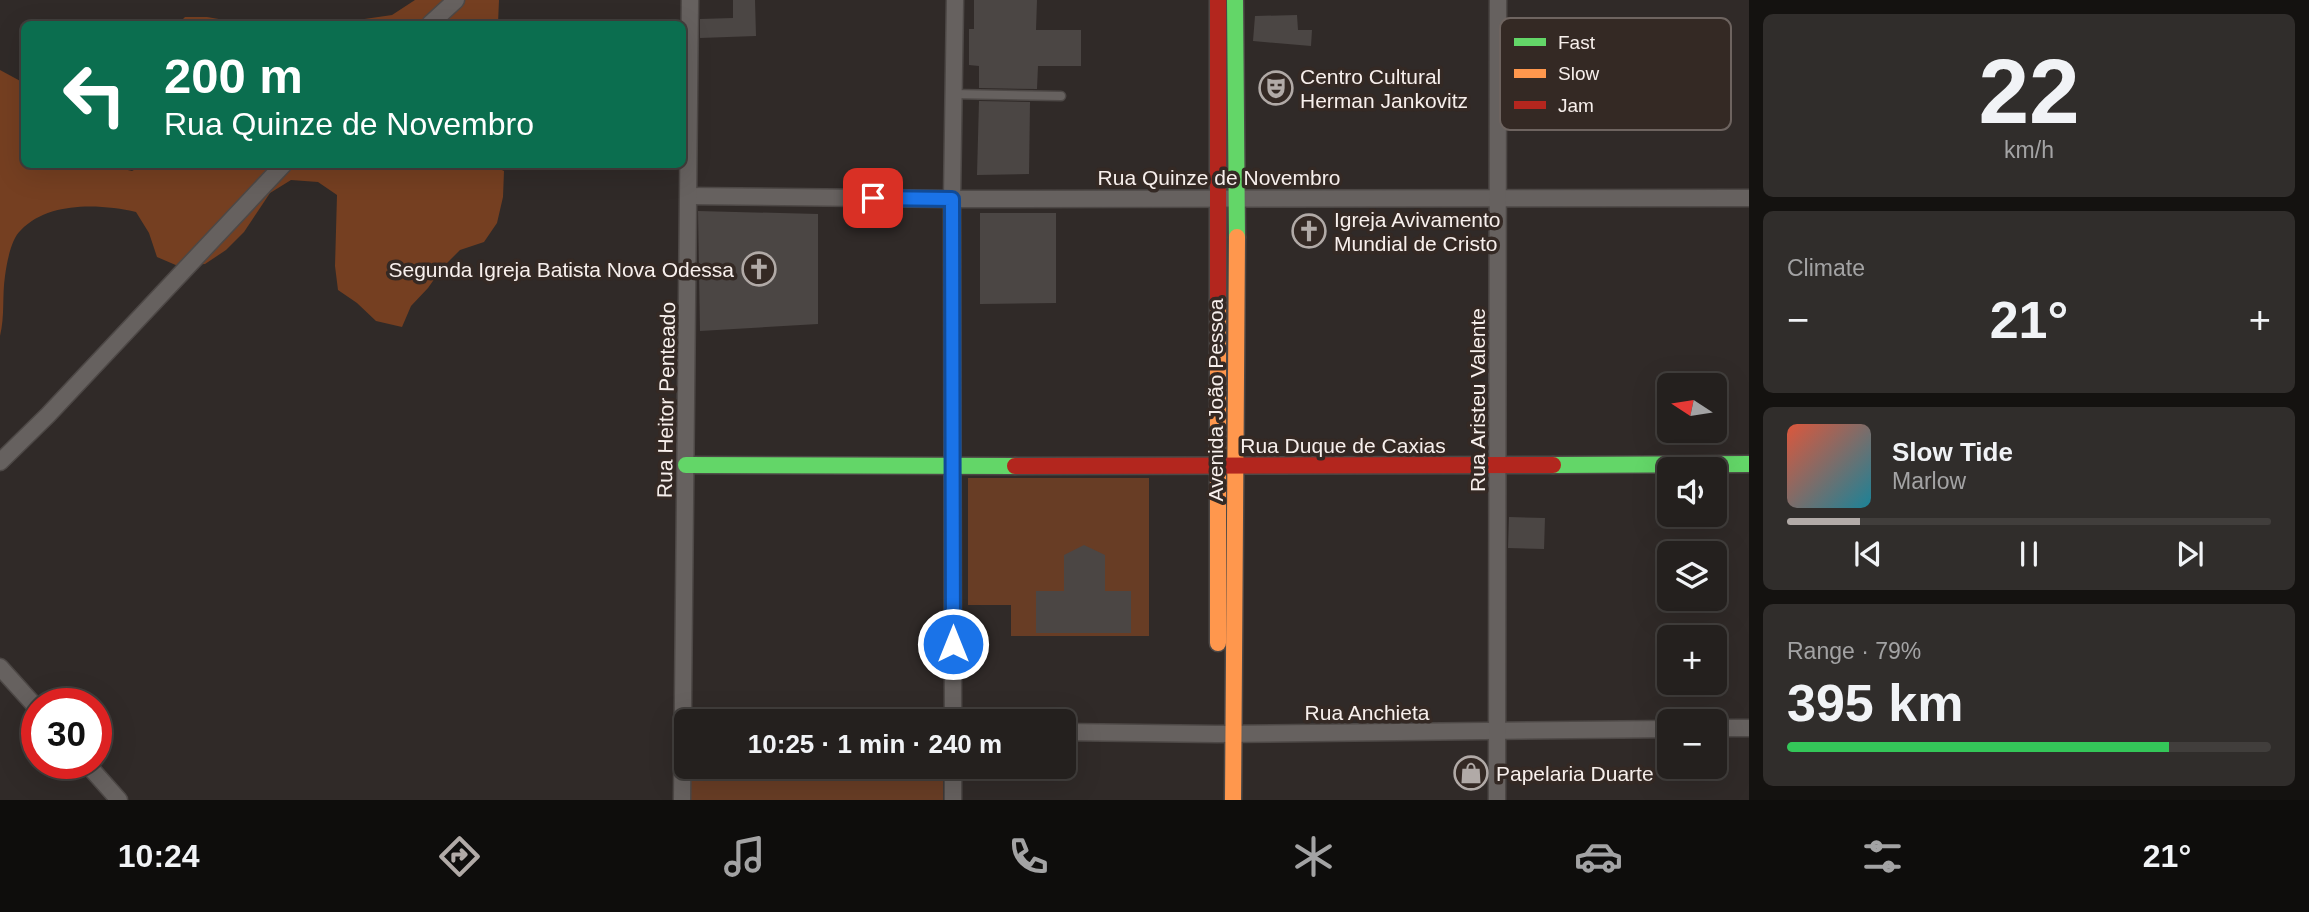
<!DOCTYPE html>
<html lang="en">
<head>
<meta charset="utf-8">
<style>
	:root { --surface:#24201e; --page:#302d2b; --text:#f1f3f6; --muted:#a3a3a4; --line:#413e3c; --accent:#b1aaa7 }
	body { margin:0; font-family:Helvetica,sans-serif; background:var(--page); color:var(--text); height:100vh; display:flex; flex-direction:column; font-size:26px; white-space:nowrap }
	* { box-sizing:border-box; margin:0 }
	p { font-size:23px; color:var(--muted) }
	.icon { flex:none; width:38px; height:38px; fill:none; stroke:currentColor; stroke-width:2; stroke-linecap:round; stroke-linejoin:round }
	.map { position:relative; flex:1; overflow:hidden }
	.side { display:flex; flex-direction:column; gap:14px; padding:14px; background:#141210; width:560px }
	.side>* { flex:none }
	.hud { position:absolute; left:21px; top:21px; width:665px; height:147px; border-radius:10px; box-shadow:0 7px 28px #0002,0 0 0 2px var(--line); background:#0b6e4f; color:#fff; overflow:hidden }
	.needle { width:46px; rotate:282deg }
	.tools { position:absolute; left:1657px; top:373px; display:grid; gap:14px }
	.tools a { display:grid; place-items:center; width:70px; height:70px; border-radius:10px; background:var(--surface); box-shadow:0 7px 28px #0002,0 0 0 2px var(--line); font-size:35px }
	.speed { position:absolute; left:21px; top:688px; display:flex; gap:14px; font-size:35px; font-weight:700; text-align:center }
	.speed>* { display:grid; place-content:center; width:91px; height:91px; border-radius:50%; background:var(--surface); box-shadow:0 7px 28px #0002,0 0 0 2px var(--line); line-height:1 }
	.speed .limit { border:10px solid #d22; background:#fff; color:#111 }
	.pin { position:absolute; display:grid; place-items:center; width:60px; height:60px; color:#fff; margin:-30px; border-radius:14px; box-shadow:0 4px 10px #0006 }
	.me { position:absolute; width:77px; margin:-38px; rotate:0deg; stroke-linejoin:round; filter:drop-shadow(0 0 5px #0008) }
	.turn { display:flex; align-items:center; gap:24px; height:147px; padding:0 28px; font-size:32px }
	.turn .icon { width:91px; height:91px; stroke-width:2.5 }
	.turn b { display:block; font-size:49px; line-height:60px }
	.big { font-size:52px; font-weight:700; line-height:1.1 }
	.side .card { flex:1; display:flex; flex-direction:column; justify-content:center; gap:10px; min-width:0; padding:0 24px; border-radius:10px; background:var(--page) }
	.side .dial { align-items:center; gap:0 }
	.dial b { font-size:91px; line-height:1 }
	.song { display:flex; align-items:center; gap:21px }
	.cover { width:84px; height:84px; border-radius:10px; background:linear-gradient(135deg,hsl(10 70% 55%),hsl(190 70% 35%)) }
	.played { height:7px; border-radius:4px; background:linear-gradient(90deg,var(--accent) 15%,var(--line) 15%) }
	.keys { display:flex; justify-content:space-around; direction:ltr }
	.heat { display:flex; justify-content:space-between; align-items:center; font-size:38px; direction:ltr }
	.charge { height:10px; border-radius:5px; background:linear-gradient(90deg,#34c759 79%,var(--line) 0) }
	.trip { position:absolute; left:674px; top:709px; width:402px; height:70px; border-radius:10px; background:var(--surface); box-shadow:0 7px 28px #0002,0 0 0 2px var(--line); font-weight:700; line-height:70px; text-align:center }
	.tabs { display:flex; height:112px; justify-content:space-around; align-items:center; background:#0e0d0c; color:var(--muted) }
	.tabs .icon { width:49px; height:49px }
	.tabs .selected { color:var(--accent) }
	.tabs b { font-size:32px; color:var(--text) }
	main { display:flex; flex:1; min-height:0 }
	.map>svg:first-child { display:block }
</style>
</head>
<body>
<main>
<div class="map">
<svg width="1749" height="800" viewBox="0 0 1749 800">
	<rect width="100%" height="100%" fill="#302a28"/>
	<g fill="#683d25">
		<path d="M 968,478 L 1149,478 L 1149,636 L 1011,636 L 1011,605 L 968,605 Z"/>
		<rect x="688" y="767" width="255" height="33"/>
	</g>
	<g fill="#753f21">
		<path d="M 415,0 L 499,0 L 498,24 L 330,24 L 392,15 Z"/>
		<path d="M 185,17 L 207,17 L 248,24 L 178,24 Z"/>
		<path d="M 0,70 L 24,83 L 24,112 L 20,132 L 24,139 L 24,164 L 106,165 L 132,171 L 145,164 L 491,165 L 504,171 L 503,197 L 497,223 L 484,242 L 460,250 L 442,268 L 428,288 L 411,306 L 402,327 L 376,321 L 357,303 L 338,290 L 335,266 L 337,195 L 318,182 L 291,180 L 270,193 L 244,232 L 226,250 L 205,264 L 178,266 L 157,257 L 149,233 L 136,212 C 101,204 49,201 21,230 C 11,239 7,262 5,276 C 2,296 5,316 0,336 Z"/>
	</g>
	<g fill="#4b4644">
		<path d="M 733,0 L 755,0 L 756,36 L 700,38 L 700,19 L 733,18 Z"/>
		<path d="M 974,0 L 1037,0 L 1036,30 L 1081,30 L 1081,66 L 1038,66 L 1037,89 L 979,88 L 979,66 L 969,65 L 969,29 L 974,29 Z"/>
		<path d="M 1297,15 L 1298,30 L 1312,30 L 1311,46 L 1253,41 L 1255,16 Z"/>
		<path d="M 979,101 L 1030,102 L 1029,174 L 977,175 Z"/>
		<path d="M 698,211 L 818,214 L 818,324 L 700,331 Z"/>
		<path d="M 980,213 L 1056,213 L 1056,303 L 980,304 Z"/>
		<path d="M 1294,221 L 1325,222 L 1324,241 L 1294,240 Z"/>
		<path d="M 1509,517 L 1545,518 L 1544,549 L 1508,548 Z"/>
		<path d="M 1084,545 L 1105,555 L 1105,591 L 1131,591 L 1131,633 L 1036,633 L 1036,591 L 1064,591 L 1064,555 Z"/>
	</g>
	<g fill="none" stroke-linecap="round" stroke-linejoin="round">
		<defs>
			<path id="lane" d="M 953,94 L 1061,96"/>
			<g id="street">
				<path d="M 430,24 L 456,0"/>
				<path d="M 689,196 L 952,199 L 1749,198"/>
				<path d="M 0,462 L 48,415 L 284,164"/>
				<path d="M 0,667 L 37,708"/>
				<path d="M 953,721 L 952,199 L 955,0"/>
				<path d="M 1715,728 L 1749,728"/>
				<path d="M 1064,732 L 1217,734 L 1670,729"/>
				<path d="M 86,763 L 119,800"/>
				<path d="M 953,766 L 953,800"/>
				<path d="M 682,800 L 690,0"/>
				<path d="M 1497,800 L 1498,0"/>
			</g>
			<g id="fast">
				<path d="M 1235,0 L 1237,237"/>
				<path d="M 686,465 L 1015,466"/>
				<path d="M 1553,465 L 1749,464"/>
			</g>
			<g id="slow">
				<path d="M 1218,300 L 1218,643"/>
				<path d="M 1233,800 L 1237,237"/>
			</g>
			<g id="jam">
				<path d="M 1218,0 L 1218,300"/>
				<path d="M 1015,466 L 1553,465"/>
			</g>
		</defs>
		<use href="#lane" stroke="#4d4846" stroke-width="11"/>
		<use href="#street" stroke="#4d4846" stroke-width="19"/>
		<use href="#fast" stroke="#4d4846" stroke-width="19"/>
		<use href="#slow" stroke="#4d4846" stroke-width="19"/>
		<use href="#jam" stroke="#4d4846" stroke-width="19"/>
		<use href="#lane" stroke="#66615f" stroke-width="8"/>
		<use href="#street" stroke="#66615f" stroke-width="16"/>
		<use href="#fast" stroke="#63d668" stroke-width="16"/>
		<use href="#slow" stroke="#ff974d" stroke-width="16"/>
		<use href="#jam" stroke="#b3261e" stroke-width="16"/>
	</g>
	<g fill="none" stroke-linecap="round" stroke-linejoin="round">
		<defs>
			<path id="route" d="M 873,198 L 952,199 L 953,644"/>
		</defs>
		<use href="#route" stroke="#114b97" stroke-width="18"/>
		<use href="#route" stroke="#1a73e8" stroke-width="12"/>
	</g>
	<defs>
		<symbol id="theatre-ring" viewBox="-11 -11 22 22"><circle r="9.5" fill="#342924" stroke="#b1aaa7" stroke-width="1.5"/><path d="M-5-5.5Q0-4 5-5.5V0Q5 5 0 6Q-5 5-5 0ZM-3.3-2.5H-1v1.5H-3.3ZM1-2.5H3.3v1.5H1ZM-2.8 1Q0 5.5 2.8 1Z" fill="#b1aaa7"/></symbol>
		<symbol id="church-ring" viewBox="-11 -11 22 22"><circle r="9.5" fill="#342924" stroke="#b1aaa7" stroke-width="1.5"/><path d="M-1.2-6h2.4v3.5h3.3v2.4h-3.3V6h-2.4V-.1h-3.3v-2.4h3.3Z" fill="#b1aaa7"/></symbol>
		<symbol id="shop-ring" viewBox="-11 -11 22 22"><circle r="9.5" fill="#342924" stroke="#b1aaa7" stroke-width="1.5"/><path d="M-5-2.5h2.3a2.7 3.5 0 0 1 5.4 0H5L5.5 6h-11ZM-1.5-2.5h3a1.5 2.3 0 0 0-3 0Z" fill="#b1aaa7"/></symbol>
	</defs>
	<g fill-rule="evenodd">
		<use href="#theatre-ring" x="1257" y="69" width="38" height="38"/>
		<use href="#church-ring" x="1290" y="212" width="38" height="38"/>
		<use href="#church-ring" x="740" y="250" width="38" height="38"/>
		<use href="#shop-ring" x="1452" y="754" width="38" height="38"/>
	</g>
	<g text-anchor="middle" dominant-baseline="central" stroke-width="7" stroke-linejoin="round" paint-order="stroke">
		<g font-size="21" fill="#f7efec" stroke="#342924" text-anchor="start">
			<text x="1300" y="76">Centro Cultural<tspan x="1300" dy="24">Herman Jankovitz</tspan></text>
			<text x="1334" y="219">Igreja Avivamento<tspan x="1334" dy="24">Mundial de Cristo</tspan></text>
			<text x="734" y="269" text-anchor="end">Segunda Igreja Batista Nova Odessa</text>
			<text x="1496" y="773">Papelaria Duarte</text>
		</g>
		<g font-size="21" fill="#f7efec" stroke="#342924">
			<text x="1219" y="177">Rua Quinze de Novembro</text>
			<text transform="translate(666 400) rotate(-89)">Rua Heitor Penteado</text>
			<text transform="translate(1215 400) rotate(-90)">Avenida João Pessoa</text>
			<text transform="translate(1477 400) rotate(-90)">Rua Aristeu Valente</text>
			<text x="1343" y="445">Rua Duque de Caxias</text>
			<text x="1367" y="712">Rua Anchieta</text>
		</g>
	</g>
	<rect x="1500" y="18" width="231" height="112" rx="10" fill="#342924" stroke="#6e6460" stroke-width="2"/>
	<rect x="1514" y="38" width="32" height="8" fill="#63d668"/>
	<rect x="1514" y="69" width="32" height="9" fill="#ff974d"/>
	<rect x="1514" y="101" width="32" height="8" fill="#b3261e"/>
	<g font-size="19" fill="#f7efec">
		<text x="1558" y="49">Fast</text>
		<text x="1558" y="80">Slow</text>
		<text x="1558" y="112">Jam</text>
	</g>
</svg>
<div class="tools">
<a><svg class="needle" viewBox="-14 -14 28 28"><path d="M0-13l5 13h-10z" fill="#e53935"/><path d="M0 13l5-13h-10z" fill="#a3a3a4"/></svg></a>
<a><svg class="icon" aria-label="sound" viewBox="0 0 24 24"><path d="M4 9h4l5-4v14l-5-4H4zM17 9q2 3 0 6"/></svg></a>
<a><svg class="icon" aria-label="layers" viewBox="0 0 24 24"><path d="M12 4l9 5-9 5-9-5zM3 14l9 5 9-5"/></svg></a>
<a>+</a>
<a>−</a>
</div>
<div class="speed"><div class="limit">30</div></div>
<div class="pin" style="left:873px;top:198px;background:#d93025"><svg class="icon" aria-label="arrive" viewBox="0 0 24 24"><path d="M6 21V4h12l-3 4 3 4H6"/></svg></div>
<svg class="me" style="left:953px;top:644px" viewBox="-20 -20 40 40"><circle r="17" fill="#1a73e8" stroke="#fff" stroke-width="3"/><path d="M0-11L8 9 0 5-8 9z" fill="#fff"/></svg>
<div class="trip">10:25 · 1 min · 240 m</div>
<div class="hud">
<div class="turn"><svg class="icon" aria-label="left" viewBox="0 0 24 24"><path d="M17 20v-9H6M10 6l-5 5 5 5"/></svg><div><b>200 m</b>Rua Quinze de Novembro</div></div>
</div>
</div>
<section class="side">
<div class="card dial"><b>22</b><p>km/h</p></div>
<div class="card"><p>Climate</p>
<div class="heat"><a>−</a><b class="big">21°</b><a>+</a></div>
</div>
<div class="card">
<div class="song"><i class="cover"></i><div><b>Slow Tide</b><p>Marlow</p></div></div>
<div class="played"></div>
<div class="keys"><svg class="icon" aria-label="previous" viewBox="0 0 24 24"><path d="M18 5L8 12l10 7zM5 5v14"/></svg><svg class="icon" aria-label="pause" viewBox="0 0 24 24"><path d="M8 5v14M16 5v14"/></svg><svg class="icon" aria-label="next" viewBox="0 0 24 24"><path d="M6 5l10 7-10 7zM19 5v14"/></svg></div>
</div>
<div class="card"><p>Range · 79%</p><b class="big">395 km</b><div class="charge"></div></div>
</section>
</main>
<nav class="tabs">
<b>10:24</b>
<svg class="icon selected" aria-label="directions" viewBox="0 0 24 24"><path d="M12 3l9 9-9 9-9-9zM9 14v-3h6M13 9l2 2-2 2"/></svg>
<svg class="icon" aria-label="music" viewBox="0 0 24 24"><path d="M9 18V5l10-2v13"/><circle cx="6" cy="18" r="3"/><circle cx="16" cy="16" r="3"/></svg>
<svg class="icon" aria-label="phone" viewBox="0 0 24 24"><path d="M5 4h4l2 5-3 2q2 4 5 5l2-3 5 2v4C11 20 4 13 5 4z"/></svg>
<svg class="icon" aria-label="climate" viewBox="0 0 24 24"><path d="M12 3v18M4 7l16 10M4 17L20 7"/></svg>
<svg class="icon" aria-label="car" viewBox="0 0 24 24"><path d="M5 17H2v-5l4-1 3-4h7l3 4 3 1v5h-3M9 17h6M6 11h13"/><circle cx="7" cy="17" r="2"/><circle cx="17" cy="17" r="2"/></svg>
<svg class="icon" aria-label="filters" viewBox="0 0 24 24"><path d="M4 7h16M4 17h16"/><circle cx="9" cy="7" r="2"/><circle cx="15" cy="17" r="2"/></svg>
<b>21°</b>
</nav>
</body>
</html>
